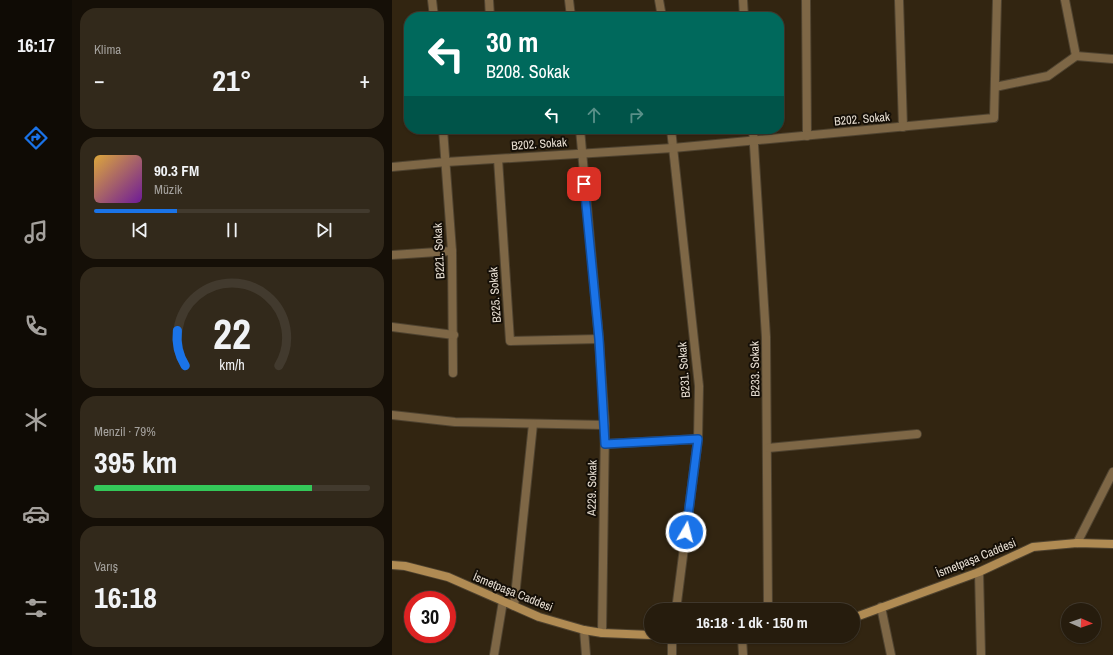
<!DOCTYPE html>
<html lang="tr">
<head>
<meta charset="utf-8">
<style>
	:root { --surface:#261c0d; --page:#32291b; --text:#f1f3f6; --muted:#a4a19d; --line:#423a2e; --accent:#1a73e8 }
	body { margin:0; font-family:"Archivo Narrow",sans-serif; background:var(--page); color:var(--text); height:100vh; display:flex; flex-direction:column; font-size:15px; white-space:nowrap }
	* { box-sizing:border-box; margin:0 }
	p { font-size:13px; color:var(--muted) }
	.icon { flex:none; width:22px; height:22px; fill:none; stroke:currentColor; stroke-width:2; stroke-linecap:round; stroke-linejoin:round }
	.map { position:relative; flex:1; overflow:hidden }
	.panel { display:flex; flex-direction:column; gap:8px; padding:8px; background:#150f07; width:320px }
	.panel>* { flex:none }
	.banner { position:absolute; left:12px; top:12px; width:380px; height:122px; border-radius:16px; box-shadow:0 1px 3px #0004,0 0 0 1px var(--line); background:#00695c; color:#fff; overflow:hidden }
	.needle { width:26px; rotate:92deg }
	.fabs { position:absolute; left:669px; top:603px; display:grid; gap:8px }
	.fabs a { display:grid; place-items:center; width:40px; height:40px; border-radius:50%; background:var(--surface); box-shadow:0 1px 3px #0004,0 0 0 1px var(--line); font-size:20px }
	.speed { position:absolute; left:12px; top:591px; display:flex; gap:8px; font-size:20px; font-weight:700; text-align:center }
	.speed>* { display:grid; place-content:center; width:52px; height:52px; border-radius:50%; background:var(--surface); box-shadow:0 1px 3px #0004,0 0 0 1px var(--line); line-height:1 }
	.speed .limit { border:6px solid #d22; background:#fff; color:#111 }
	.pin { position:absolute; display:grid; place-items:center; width:34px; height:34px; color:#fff; margin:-17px; border-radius:8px; box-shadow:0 2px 6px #0006 }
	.me { position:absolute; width:44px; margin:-22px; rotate:8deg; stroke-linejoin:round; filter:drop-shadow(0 0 3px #0008) }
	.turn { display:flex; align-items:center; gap:14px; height:84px; padding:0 16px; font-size:18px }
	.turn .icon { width:52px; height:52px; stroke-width:2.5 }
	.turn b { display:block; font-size:28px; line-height:34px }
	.lanes { display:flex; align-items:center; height:38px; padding:0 16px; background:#0003; justify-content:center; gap:20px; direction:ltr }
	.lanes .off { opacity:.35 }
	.big { font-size:30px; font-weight:700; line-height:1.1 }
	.panel .card { flex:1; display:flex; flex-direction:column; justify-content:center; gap:6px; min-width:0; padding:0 14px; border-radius:16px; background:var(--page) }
	.panel .dial { align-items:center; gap:0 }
	.dial svg { height:104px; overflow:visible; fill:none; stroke:var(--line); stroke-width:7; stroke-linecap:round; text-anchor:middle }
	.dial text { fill:var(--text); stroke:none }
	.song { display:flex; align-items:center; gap:12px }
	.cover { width:48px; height:48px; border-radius:6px; background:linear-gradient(135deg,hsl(40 70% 55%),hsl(280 70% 35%)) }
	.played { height:4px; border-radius:2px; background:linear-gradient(90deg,var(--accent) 30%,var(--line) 30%) }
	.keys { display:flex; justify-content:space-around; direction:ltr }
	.heat { display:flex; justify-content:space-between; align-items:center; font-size:22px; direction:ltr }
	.charge { height:6px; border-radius:3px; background:linear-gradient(90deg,#34c759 79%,var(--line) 0) }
	.trip { position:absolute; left:252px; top:603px; width:216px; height:40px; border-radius:20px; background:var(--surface); box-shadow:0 1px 3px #0004,0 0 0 1px var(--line); font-weight:700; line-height:40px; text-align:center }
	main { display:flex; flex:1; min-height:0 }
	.dock { display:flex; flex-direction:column; width:72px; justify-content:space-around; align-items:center; background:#0f0b05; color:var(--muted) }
	.dock .icon { width:28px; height:28px }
	.dock .current { color:var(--accent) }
	.dock b { font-size:18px; color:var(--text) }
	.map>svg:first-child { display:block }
</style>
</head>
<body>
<main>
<nav class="dock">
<b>16:17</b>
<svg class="icon current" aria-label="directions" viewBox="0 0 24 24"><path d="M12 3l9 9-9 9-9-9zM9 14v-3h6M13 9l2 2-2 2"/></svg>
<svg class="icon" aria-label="music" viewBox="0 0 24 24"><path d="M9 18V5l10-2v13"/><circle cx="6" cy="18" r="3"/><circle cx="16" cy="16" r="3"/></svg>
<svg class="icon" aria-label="phone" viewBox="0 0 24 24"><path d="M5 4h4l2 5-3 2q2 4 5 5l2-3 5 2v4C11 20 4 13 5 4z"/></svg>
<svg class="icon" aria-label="climate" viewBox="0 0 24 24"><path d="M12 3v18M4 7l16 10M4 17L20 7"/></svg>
<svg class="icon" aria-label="car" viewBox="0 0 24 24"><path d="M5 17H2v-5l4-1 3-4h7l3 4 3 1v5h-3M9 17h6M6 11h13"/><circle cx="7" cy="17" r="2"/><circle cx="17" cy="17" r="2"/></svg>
<svg class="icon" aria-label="filters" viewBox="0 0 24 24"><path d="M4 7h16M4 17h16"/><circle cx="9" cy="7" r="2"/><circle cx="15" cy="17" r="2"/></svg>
</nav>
<section class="panel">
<div class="card"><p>Klima</p>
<div class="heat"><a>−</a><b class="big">21°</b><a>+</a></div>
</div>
<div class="card">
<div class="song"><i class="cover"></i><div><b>90.3 FM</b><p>Müzik</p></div></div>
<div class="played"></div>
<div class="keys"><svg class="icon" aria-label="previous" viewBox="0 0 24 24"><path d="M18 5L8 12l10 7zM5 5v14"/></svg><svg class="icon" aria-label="pause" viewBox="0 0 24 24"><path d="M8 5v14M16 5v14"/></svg><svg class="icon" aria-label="next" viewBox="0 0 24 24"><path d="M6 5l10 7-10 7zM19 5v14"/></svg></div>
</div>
<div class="card dial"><svg viewBox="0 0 100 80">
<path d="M14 69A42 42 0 1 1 86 69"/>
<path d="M14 69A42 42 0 0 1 8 42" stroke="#1a73e8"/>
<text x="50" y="56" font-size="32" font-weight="700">22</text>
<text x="50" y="72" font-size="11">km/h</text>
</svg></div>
<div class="card"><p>Menzil · 79%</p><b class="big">395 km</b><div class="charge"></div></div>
<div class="card"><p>Varış</p><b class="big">16:18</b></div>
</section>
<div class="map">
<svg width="721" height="655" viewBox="0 0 721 655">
	<rect width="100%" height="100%" fill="#322511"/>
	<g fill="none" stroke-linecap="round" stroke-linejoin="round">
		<defs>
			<g id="minor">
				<path d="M 40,0 L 42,17"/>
				<path d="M 97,0 L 98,17"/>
				<path d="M 177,0 L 179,17"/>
				<path d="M 267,0 L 270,17"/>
				<path d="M 351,0 L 352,17"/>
				<path d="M 414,0 L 415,136"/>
				<path d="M 507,0 L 511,127"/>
				<path d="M 673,0 L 684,56"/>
				<path d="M 684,56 L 721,59"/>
				<path d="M 603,87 L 656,76 L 684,56"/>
				<path d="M 51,129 L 60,251 L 61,373"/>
				<path d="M 188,129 L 207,339 L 213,425 L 210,633"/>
				<path d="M 279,129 L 307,386 L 306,439 L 284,610"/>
				<path d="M 361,129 L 374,337 L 376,610"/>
				<path d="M 106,159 L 118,341 L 207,339"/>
				<path d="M 0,167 L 54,162 L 281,148 L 602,118 L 605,0"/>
				<path d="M 0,255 L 60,251"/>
				<path d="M 0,327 L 62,335"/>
				<path d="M 0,415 L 63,422 L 213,425"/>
				<path d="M 213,444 L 306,439"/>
				<path d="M 376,448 L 525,434"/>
				<path d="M 685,543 L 721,472"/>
				<path d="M 587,572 L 589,655"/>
				<path d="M 122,606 L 141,424"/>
				<path d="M 489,607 L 499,655"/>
				<path d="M 192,630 L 194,655"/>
				<path d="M 280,636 L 280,655"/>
				<path d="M 350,637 L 351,655"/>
				<path d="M 102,655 L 111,601"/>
			</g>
			<g id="secondary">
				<path d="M 0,565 L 13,566 L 56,577 L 147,617 L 192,630 L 210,633 L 259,635"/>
				<path d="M 461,618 L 587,572 L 641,547 L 685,543 L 721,544"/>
				<path d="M 295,636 L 364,636"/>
			</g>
		</defs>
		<use href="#minor" stroke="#4f4330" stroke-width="10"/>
		<use href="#secondary" stroke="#4f4330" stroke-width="10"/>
		<use href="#minor" stroke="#7e6746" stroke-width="8"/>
		<use href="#secondary" stroke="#b08b53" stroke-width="8"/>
	</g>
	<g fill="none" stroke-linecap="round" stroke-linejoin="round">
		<defs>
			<path id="route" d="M 192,184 L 207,339 L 213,444 L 306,439 L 294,532"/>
		</defs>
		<use href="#route" stroke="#114b97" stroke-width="10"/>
		<use href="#route" stroke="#1a73e8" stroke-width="7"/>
	</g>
	<g text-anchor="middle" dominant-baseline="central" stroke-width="4" stroke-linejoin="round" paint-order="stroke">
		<g font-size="12" fill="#e7ded2" stroke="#150f07">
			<text transform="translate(470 119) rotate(-5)">B202. Sokak</text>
			<text transform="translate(147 144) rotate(-4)">B202. Sokak</text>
			<text transform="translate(47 251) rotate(-93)">B221. Sokak</text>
			<text transform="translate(103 295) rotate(-94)">B225. Sokak</text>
			<text transform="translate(363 369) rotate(-91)">B233. Sokak</text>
			<text transform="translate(292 370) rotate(-94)">B231. Sokak</text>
			<text transform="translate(200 488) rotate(-89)">A229. Sokak</text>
			<text transform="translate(584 558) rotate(-22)">İsmetpaşa Caddesi</text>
			<text transform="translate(121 592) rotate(22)">İsmetpaşa Caddesi</text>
		</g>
	</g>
</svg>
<div class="fabs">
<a><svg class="needle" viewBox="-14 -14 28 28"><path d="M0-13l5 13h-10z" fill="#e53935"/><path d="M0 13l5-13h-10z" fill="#a4a19d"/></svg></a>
</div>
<div class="speed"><div class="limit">30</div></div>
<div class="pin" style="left:192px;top:184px;background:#d93025"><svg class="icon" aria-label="arrive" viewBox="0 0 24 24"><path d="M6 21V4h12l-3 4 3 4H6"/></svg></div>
<svg class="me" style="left:294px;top:532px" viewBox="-20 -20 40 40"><circle r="17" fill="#1a73e8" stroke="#fff" stroke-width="3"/><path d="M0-11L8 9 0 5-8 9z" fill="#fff"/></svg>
<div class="trip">16:18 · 1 dk · 150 m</div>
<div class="banner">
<div class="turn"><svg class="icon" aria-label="left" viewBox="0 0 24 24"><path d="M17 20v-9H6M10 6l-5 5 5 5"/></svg><div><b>30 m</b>B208. Sokak</div></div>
<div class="lanes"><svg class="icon" aria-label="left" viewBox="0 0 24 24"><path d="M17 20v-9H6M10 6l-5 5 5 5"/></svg><svg class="icon off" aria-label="ahead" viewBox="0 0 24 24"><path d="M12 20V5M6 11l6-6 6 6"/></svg><svg class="icon off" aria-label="right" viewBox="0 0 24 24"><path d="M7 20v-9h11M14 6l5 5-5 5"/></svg></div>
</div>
</div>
</main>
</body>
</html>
